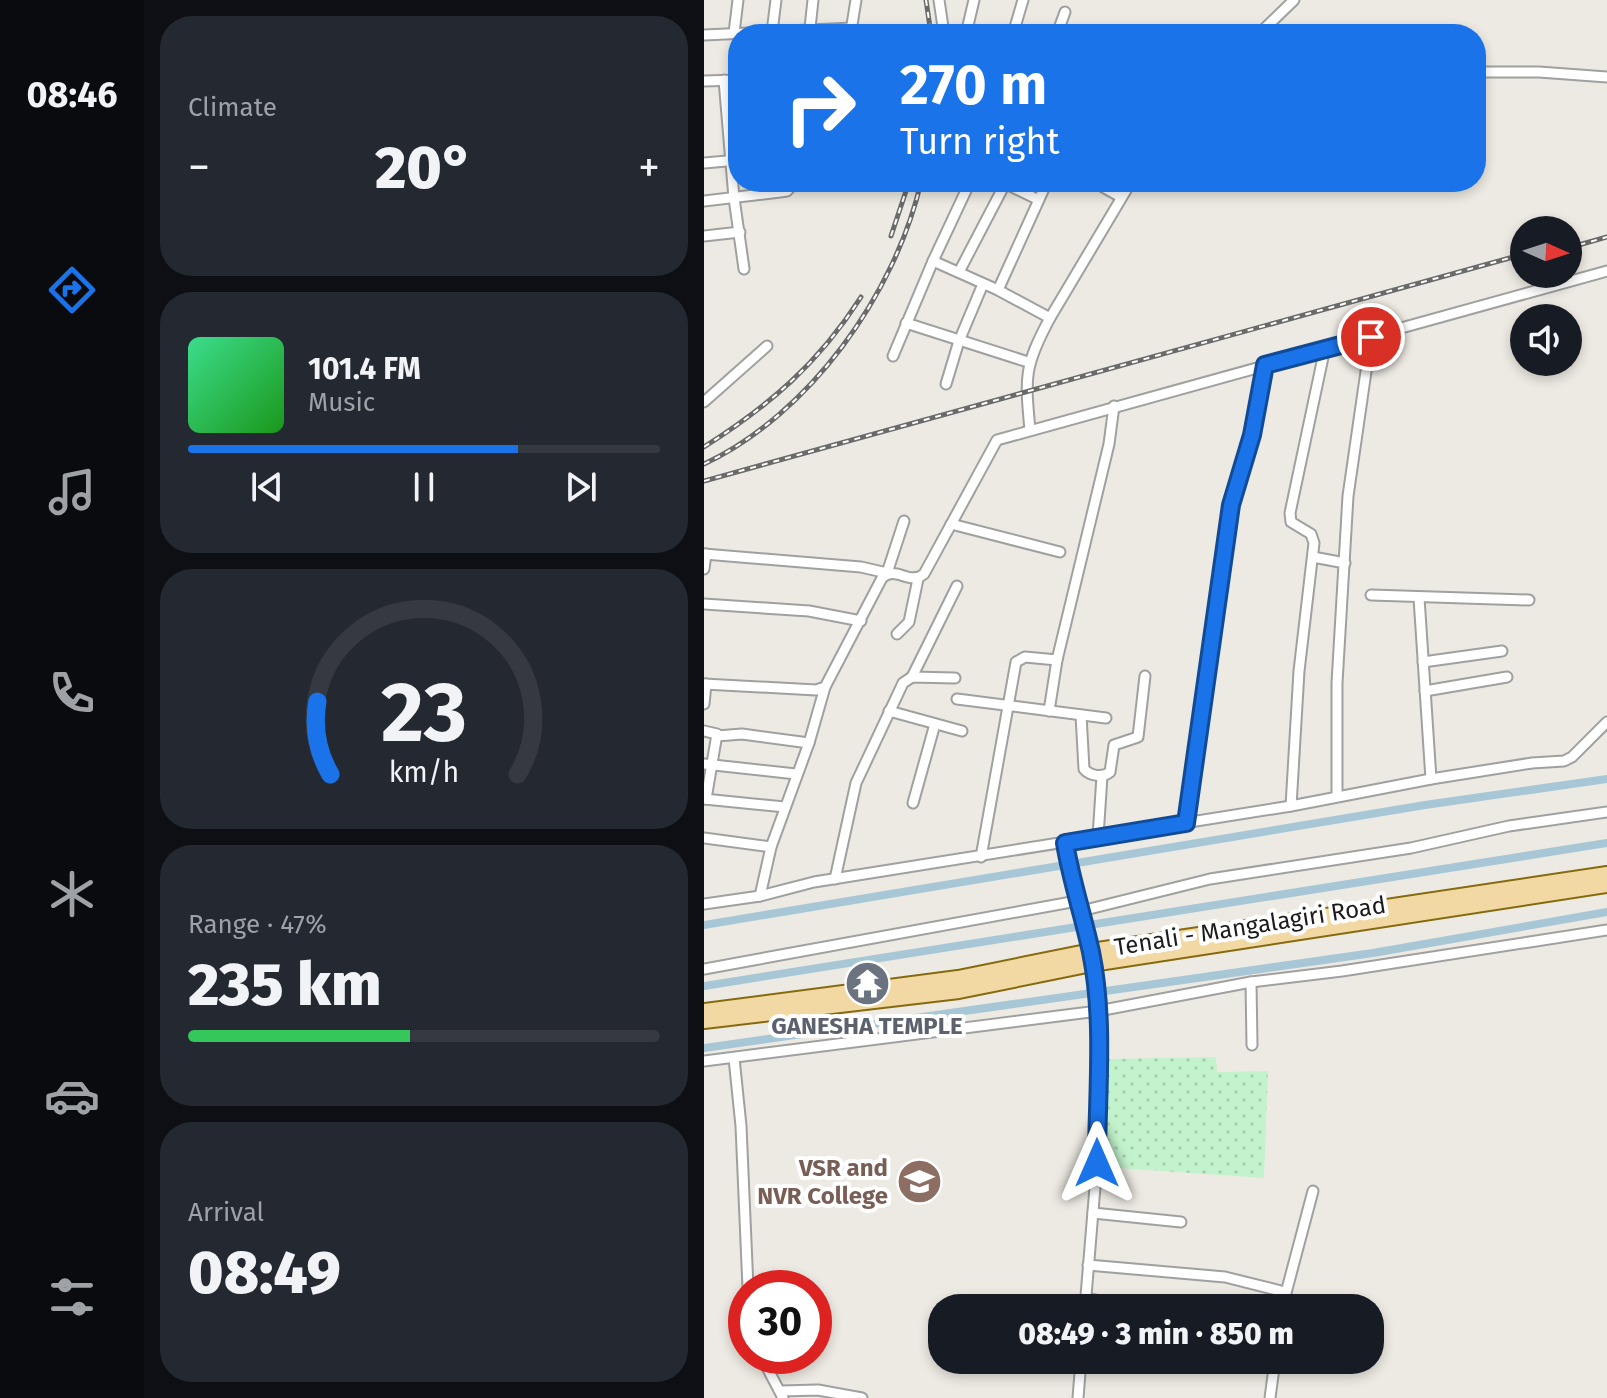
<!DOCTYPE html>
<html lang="en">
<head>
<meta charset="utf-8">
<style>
	:root { --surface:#171b24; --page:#242831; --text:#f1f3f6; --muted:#9ea1a6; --line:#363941; --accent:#1a73e8 }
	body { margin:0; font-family:"Fira Sans",sans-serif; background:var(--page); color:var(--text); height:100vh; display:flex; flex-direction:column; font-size:30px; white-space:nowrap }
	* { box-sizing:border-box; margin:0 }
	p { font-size:26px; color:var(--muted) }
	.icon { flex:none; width:44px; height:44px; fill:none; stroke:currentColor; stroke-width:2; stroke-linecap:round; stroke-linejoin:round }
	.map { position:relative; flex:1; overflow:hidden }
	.sheet { display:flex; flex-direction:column; gap:16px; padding:16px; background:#0d0f14; width:560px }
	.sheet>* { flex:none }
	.banner { position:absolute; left:24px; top:24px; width:758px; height:168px; border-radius:32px; box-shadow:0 4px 12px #0003; background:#1a73e8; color:#fff; overflow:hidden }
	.needle { width:52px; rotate:93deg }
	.controls { position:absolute; left:806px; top:216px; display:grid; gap:16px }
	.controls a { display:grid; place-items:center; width:72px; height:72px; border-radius:50%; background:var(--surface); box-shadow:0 4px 12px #0003; font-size:40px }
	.speed { position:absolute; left:24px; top:1270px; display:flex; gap:16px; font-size:40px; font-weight:700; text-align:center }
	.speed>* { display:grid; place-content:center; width:104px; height:104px; border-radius:50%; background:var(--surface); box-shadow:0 4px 12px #0003; line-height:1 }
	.speed .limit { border:12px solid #d22; background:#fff; color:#111 }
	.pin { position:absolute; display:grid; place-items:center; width:68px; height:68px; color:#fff; margin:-34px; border:4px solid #fff; border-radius:50%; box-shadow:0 2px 8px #0007 }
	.me { position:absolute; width:88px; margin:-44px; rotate:0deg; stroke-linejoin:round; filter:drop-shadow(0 0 6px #0008) }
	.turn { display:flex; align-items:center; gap:28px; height:168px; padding:0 40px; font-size:36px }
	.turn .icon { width:104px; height:104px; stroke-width:2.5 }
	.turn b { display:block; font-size:56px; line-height:68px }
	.big { font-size:60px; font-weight:800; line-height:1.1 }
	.sheet .widget { flex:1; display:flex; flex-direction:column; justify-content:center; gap:12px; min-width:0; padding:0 28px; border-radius:32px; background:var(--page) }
	.sheet .dial { align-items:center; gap:0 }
	.dial svg { height:208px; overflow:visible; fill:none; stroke:var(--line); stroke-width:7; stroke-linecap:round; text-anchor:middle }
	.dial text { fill:var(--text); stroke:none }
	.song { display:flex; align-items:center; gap:24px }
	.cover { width:96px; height:96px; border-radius:12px; background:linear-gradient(135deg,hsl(150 70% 55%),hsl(120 70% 35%)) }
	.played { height:8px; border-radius:4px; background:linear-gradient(90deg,var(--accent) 70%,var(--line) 70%) }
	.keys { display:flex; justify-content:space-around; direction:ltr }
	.heat { display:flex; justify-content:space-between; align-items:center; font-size:44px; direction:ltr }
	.charge { height:12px; border-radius:6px; background:linear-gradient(90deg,#34c759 47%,var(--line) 0) }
	.trip { position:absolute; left:224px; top:1294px; width:456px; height:80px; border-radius:32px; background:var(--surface); box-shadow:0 4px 12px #0003; font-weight:800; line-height:80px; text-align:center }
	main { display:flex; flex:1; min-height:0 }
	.tabs { display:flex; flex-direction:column; width:144px; justify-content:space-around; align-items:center; background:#090b0e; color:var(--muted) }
	.tabs .icon { width:56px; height:56px }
	.tabs .current { color:var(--accent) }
	.tabs b { font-size:36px; color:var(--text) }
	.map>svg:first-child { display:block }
</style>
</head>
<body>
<main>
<nav class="tabs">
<b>08:46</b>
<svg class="icon current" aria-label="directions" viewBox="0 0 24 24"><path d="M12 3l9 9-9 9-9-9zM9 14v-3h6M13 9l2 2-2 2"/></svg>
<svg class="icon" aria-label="music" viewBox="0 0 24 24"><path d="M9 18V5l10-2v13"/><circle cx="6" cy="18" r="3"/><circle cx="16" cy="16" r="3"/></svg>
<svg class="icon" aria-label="phone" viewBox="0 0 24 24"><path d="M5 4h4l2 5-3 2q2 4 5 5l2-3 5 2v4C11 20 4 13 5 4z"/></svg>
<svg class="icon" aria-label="climate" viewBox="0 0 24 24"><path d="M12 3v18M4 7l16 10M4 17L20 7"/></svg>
<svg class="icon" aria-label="car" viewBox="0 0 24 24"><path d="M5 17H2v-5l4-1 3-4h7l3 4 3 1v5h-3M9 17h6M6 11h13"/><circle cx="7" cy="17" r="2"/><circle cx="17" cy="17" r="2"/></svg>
<svg class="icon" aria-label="filters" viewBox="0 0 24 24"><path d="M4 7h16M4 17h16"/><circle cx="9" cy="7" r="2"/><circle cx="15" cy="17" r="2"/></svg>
</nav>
<section class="sheet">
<div class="widget"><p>Climate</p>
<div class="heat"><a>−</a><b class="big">20°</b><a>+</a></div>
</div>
<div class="widget">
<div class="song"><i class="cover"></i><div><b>101.4 FM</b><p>Music</p></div></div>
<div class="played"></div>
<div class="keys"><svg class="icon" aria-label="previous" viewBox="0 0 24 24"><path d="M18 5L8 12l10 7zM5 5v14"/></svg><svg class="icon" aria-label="pause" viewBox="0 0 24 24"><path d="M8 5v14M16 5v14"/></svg><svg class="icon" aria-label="next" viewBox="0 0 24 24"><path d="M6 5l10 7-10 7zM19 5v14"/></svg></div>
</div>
<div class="widget dial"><svg viewBox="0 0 100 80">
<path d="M14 69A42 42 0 1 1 86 69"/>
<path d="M14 69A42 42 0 0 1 9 41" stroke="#1a73e8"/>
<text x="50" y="56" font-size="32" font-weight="700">23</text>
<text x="50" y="72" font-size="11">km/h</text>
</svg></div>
<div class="widget"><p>Range · 47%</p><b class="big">235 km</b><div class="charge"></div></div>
<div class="widget"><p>Arrival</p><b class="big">08:49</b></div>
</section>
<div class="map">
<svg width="903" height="1398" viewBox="0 0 903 1398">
	<defs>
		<pattern id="park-dots" width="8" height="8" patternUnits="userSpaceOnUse" patternTransform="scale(2)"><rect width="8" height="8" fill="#c3f3cc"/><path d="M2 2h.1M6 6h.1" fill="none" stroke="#a7d0af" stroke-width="1.8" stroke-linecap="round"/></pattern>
	</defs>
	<rect width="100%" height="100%" fill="#edeae3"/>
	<path fill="url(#park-dots)" d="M 512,1057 L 513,1072 L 564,1071 L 560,1178 L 400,1167 L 404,1059 Z"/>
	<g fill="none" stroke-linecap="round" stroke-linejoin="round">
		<g stroke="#a7c7d6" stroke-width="8">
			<path d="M 0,925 L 721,805 L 903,779"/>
			<path d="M 0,986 L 903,843"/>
			<path d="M 0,1048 L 669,953 L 903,912"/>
		</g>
		<defs>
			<g id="street">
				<path d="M 235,0 L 240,34"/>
				<path d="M 106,28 L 109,0"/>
				<path d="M 147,31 L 152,0"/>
				<path d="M 68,32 L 72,0"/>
				<path d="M 30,33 L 34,0"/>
				<path d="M 262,34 L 270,0"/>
				<path d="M 309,34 L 319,0"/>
				<path d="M 353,34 L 361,12"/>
				<path d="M 555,34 L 590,0"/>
				<path d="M 0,35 L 148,28"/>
				<path d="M 772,72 L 835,72 L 903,77"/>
				<path d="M 20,80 L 30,198 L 40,269"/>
				<path d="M 0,81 L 34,80"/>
				<path d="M 0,163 L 34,160"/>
				<path d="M 266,182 L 229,261 L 294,290"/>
				<path d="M 298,182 L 333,199"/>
				<path d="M 390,182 L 417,197"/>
				<path d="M 0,201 L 76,192 L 83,191 L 91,182"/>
				<path d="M 0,236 L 36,232"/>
				<path d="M 255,272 L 302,182"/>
				<path d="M 346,318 L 427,182"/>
				<path d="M 202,323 L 324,362"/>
				<path d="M 189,356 L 229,261"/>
				<path d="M 242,384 L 255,341 L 279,284"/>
				<path d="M 0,402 L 63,346"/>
				<path d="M 326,430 C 321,377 320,366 346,318 L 294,290 L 343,182"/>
				<path d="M 247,524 L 356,552"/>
				<path d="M 0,554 L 157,567 L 183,573 L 200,521"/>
				<path d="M 609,557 L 641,563"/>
				<path d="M 0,569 L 2,554"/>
				<path d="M 667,595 L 825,600"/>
				<path d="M 715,598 L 727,779"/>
				<path d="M 0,604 L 105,611 L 157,621"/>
				<path d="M 193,634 L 205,622 L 214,579"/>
				<path d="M 719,662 L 798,651"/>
				<path d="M 208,677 L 253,586"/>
				<path d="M 0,684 L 112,690 L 121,687 L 178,578 C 192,565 205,586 220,574 L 293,440 L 903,271"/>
				<path d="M 721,691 L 803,677"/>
				<path d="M 253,699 L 402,718"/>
				<path d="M 0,704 L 2,684"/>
				<path d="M 185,711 L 258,731"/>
				<path d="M 345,711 L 353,660 L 405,444 L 410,406"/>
				<path d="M 377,715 L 380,769 C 386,776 399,778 406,772 L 410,745 L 434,737 L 441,676"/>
				<path d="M 0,731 L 13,734 L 2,799"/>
				<path d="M 13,736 L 38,734 L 105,743"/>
				<path d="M 0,764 L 92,774"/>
				<path d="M 633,796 L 633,683 L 644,496 L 667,337"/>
				<path d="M 0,799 L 81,807"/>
				<path d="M 209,803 L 231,724"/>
				<path d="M 587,806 L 595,671 L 610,543 L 607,534 L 587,522 L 586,513 L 621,348"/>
				<path d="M 482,823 L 527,505 L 548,435 L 561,365"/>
				<path d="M 394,837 L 398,776"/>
				<path d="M 0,838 L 67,847"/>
				<path d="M 361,843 L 367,880 L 387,951 L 394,1011 L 393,1163 L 381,1308"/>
				<path d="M 277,857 L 312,662 L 321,657 L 353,660"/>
				<path d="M 131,879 L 152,783 L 199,683 L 208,677 L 251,678"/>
				<path d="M 56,896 L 67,847 L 105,743 L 121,687"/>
				<path d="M 0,904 L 56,896 L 110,882 L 587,806 L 727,779 L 828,763 L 860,761 L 868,757 L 903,722"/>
				<path d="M 377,911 L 506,879 L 707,848 L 805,826 L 903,812"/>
				<path d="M 0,969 L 373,901"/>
				<path d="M 547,982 L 548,1045"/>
				<path d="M 30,1058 L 37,1126 L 44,1288"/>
				<path d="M 0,1061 L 394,1011 L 547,982 L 638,971 L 903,930"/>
				<path d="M 389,1213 L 477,1222"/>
				<path d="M 384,1265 L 521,1277 L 581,1292"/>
				<path d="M 382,1298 L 431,1308"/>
				<path d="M 578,1308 L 609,1191"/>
				<path d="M 57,1356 L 79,1398"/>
				<path d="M 77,1391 L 114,1390 L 158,1398"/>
				<path d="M 374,1398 L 377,1360"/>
				<path d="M 566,1398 L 571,1360"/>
			</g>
			<g id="primary">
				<path d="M 0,1011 L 254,978 L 387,951 L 903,874"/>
				<path d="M 0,1021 L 255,991 L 388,964 L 903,885"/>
			</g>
		</defs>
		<use href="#street" stroke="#a0a0a0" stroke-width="13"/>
		<use href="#primary" stroke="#866a0e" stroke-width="18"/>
		<use href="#street" stroke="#fff" stroke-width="9"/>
		<use href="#primary" stroke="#f2d8a2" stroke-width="14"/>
		<defs>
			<g id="rail">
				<path d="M 222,0 L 227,34"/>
				<path d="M 187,236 L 205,182"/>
				<path d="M 864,248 L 903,237"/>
				<path d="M 0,447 C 66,405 114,364 157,297"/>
				<path d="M 0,464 C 106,414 191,294 217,182"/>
				<path d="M 0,481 L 820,254"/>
			</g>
		</defs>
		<use href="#rail" stroke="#6a6a6a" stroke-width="5"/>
		<use href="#rail" stroke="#fff" stroke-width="2" stroke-dasharray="6" stroke-linecap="butt"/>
	</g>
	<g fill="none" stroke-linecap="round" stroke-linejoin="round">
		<defs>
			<path id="route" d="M 393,1163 C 393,1093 401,1020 387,952 C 379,915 367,880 361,843 L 482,823 L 527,505 L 548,435 L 561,365 L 667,337"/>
		</defs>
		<use href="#route" stroke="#114b97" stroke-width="20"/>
		<use href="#route" stroke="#1a73e8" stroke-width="14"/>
	</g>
	<defs>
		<symbol id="temple-disc" viewBox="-11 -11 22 22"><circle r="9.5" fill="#6b7280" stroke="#fff"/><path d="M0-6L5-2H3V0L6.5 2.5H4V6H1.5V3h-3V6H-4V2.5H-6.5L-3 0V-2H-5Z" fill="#fff"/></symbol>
		<symbol id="university-disc" viewBox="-11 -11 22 22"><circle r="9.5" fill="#8d6e63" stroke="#fff"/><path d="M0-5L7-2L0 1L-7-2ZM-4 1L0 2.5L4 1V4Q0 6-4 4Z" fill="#fff"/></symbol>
	</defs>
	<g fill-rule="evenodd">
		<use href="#temple-disc" x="138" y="958" width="51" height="51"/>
		<use href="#university-disc" x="190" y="1156" width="51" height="51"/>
	</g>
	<g text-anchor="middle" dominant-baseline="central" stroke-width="8" stroke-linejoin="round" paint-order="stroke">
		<g font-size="24" fill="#1c1c1c" stroke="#fff">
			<text transform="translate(546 926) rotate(-9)">Tenali - Mangalagiri Road</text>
		</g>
		<g font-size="24" font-weight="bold" fill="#5b616d" stroke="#fff">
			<text x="163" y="1026">GANESHA TEMPLE</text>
		</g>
		<g font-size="24" font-weight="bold" fill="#785e54" stroke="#fff" text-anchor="end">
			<text x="184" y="1168">VSR and<tspan x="184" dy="28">NVR College</tspan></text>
		</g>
	</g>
</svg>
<div class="controls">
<a><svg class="needle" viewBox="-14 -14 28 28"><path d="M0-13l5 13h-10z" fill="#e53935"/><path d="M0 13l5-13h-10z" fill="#9ea1a6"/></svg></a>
<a><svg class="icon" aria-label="sound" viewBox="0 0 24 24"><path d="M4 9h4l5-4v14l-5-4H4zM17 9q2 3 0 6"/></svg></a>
</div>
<div class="speed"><div class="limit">30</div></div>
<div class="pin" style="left:667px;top:337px;background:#d93025"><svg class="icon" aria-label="arrive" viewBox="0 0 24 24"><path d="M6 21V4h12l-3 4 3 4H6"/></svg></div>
<svg class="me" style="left:393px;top:1163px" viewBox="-20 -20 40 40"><path d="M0-17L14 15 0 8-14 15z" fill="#1a73e8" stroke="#fff" stroke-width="4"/></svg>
<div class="trip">08:49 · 3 min · 850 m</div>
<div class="banner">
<div class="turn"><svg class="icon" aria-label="right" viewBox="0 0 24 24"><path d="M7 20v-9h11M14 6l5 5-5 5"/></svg><div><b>270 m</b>Turn right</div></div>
</div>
</div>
</main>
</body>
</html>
